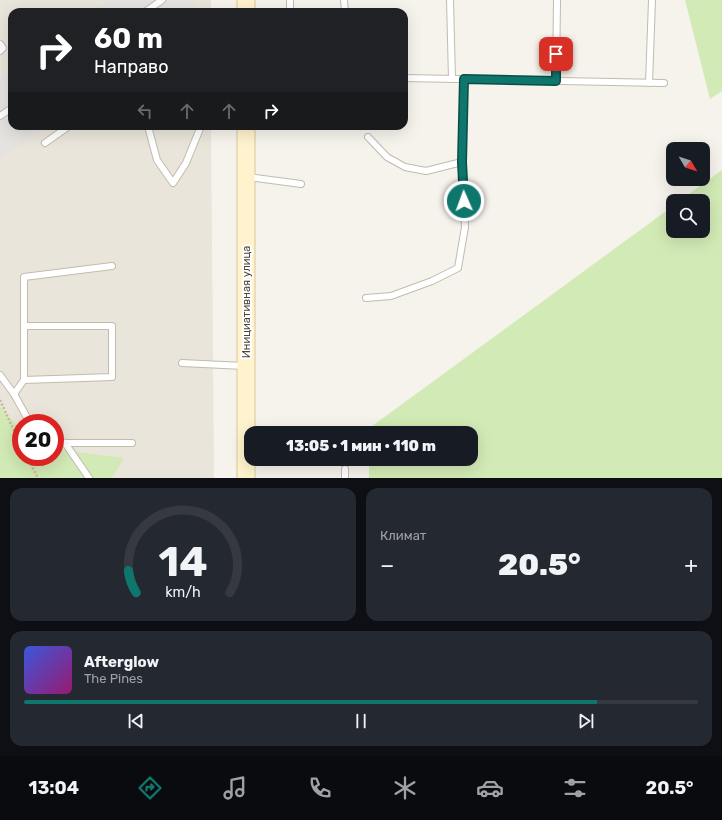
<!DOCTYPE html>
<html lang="ru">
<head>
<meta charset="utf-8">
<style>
	:root { --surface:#171b24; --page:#242831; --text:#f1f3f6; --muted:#9ea1a6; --line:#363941; --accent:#0f766e }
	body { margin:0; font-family:Rubik,sans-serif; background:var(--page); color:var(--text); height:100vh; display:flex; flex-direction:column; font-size:15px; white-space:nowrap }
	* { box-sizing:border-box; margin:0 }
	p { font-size:13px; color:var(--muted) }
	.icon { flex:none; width:22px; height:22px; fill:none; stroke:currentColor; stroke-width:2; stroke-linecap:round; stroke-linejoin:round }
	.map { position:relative; height:478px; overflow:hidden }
	.details { display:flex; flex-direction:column; gap:10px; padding:10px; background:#0d0f14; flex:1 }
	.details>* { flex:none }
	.hud { position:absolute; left:8px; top:8px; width:400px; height:122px; border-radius:12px; box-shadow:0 4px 16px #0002; background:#202124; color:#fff; overflow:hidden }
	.needle { width:26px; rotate:129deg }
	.tools { position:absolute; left:666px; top:142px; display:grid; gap:8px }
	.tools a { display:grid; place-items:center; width:44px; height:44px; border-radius:8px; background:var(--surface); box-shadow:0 4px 16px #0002; font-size:20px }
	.speed { position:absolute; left:12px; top:414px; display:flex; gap:8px; font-size:20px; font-weight:700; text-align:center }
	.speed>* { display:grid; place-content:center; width:52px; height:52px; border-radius:50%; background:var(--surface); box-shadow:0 4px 16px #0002; line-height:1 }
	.speed .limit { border:6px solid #d22; background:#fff; color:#111 }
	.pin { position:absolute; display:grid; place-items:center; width:34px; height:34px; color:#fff; margin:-17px; border-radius:8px; box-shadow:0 2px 6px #0006 }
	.me { position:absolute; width:44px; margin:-22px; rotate:358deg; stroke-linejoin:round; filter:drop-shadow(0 0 3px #0008) }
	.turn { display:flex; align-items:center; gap:14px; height:84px; padding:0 20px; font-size:18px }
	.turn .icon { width:52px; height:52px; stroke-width:2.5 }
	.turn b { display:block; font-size:28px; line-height:34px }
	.lanes { display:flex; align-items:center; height:38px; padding:0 20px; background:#0003; justify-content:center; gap:20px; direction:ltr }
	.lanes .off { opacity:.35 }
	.big { font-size:30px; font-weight:800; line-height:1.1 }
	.details .tile { flex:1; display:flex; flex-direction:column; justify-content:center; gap:6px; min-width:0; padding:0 14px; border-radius:12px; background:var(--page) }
	.details .dial { align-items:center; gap:0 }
	.dial svg { height:104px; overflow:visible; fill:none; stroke:var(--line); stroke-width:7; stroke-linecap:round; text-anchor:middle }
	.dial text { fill:var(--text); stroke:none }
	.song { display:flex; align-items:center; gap:12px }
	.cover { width:48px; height:48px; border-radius:6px; background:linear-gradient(135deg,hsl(230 70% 55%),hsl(320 70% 35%)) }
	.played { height:4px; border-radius:2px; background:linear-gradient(90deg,var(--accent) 85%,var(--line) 85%) }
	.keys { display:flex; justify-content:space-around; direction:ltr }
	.heat { display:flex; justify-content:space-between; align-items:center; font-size:22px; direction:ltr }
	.details .tiles { flex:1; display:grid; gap:10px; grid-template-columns:1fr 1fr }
	.tile:last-child { grid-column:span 2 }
	.trip { position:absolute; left:244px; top:426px; width:234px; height:40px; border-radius:12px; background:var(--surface); box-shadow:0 4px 16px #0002; font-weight:800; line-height:40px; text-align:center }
	.tab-bar { display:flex; height:64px; justify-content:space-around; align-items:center; background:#090b0e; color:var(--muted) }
	.tab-bar .icon { width:28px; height:28px }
	.tab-bar .current { color:var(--accent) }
	.tab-bar b { font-size:18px; color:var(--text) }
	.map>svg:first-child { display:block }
</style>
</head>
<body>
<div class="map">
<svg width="722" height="478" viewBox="0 0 722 478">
	<rect width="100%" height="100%" fill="#f6f3ec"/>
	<path fill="#eae5da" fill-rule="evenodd" d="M 0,0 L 211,0 L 211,12 L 12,12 L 12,126 L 211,126 L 214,478 L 0,478 ZM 21,423 L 55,423 L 55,457 L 21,457 Z"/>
	<g fill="#d2eab5">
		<path d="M 685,0 L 722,0 L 722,91 L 710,99 Z"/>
		<path d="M 722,170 L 722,478 L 369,478 L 369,459 L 471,459 L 471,433 L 368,433 L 368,429 L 673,206 L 673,231 L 703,231 L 703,201 L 679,201 Z"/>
		<path d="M 0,407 L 21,430 L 21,457 L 55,457 L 55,449 L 124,458 L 112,478 L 0,478 Z"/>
	</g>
	<g fill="#e5e3e0">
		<path d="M 109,0 L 191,0 L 199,12 L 92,12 Z"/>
		<path d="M 12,69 L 12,126 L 48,126 L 0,160 L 0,77 Z"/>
	</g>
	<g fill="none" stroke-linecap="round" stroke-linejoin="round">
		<defs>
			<g id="service">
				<path d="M 290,0 L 290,12"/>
				<path d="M 344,0 L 345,12"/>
				<path d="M 450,0 L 452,79"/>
				<path d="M 145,12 L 162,0"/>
				<path d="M 0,44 L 3,48 L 0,51"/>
				<path d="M 404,78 L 664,83"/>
				<path d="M 556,81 L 557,0"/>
				<path d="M 649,83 L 652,0"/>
				<path d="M 0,116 L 12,108"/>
				<path d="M 150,126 L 149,130 L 157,160 L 173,183 L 186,163 L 201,126"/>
				<path d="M 368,137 L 387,157 L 405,167 L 426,171 L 462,162 L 464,79"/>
				<path d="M 45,143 L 69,126"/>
				<path d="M 248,177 L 301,184"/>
				<path d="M 366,298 L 391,296 L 432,281 L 458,268 L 465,227 L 462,162"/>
				<path d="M 24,326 L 24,277 L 112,266"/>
				<path d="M 182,363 L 244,366"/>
				<path d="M 0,375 L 14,394 L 30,423"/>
				<path d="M 14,394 L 24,380 L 112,377 L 112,326 L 24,326 L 24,380"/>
				<path d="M 55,439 L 65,443 L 89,478"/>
				<path d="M 65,443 L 132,443"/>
				<path d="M 345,478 L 345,469"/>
			</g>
			<g id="secondary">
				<path d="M 246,12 L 246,0"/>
				<path d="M 246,478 L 246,126"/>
			</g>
		</defs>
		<use href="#service" stroke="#c2bbae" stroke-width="8"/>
		<use href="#secondary" stroke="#d6c79b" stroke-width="19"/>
		<g stroke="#c4b79f" stroke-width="2.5" stroke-dasharray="2 2" stroke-linecap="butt">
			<path d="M 0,400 L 21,446"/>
			<path d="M 27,457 L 38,478"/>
		</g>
		<use href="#service" stroke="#fff" stroke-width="6"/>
		<use href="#secondary" stroke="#fff3cd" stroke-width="17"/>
	</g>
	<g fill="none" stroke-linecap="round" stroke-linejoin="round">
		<defs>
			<path id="route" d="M 464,201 L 462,162 L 464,79 L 556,81 L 556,54"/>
		</defs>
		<use href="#route" stroke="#0a4d48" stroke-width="10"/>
		<use href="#route" stroke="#0f766e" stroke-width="7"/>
	</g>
	<g text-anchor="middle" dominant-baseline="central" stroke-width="4" stroke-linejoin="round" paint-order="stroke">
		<g font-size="11" fill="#4b4439" stroke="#fff">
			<text transform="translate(246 302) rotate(-90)">Инициативная улица</text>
		</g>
	</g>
</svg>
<div class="tools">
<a><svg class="needle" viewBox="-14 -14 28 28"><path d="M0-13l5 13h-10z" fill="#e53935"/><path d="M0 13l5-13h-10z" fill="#9ea1a6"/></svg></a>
<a><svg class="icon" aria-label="search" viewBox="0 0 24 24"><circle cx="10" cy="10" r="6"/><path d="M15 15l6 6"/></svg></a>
</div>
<div class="speed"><div class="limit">20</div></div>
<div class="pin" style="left:556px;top:54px;background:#d93025"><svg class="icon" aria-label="arrive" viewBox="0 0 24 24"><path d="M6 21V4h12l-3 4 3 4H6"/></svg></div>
<svg class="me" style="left:464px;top:201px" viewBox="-20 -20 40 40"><circle r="17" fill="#0f766e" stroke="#fff" stroke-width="3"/><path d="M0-11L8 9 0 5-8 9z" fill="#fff"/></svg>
<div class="trip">13:05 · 1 мин · 110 m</div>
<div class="hud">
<div class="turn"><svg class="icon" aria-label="right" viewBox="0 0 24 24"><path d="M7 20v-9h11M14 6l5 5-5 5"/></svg><div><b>60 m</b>Направо</div></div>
<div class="lanes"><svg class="icon off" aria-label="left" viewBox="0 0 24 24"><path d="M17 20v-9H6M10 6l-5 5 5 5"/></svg><svg class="icon off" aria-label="ahead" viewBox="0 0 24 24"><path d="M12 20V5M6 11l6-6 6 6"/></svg><svg class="icon off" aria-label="ahead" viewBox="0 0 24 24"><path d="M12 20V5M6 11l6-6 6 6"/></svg><svg class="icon" aria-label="right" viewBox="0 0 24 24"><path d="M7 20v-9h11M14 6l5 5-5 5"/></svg></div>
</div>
</div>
<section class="details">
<div class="tiles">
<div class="tile dial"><svg viewBox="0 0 100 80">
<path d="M14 69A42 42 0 1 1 86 69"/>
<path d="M14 69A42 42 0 0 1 8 52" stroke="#0f766e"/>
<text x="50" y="56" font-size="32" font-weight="700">14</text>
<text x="50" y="72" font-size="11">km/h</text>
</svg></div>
<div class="tile"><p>Климат</p>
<div class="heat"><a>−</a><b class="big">20.5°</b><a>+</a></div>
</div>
<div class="tile">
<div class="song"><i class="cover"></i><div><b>Afterglow</b><p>The Pines</p></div></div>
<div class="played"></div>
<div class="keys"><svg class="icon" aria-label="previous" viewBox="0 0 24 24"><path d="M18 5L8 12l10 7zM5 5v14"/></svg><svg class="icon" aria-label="pause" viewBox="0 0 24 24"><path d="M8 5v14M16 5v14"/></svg><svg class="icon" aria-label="next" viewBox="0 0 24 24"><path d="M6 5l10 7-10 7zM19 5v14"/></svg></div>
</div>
</div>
</section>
<nav class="tab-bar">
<b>13:04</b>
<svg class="icon current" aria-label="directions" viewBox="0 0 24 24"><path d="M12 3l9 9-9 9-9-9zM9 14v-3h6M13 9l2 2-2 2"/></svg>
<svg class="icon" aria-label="music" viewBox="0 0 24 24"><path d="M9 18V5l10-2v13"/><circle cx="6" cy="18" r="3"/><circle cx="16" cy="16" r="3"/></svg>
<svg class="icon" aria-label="phone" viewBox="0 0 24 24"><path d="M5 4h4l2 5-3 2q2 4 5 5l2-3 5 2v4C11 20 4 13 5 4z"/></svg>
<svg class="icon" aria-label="climate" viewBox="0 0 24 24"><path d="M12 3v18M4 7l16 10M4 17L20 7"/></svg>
<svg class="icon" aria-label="car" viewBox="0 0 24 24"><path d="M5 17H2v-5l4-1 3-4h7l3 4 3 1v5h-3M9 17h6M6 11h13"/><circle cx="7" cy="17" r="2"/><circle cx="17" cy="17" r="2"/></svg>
<svg class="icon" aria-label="filters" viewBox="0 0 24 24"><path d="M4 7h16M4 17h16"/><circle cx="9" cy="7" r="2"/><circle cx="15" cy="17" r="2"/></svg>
<b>20.5°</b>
</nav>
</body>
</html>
